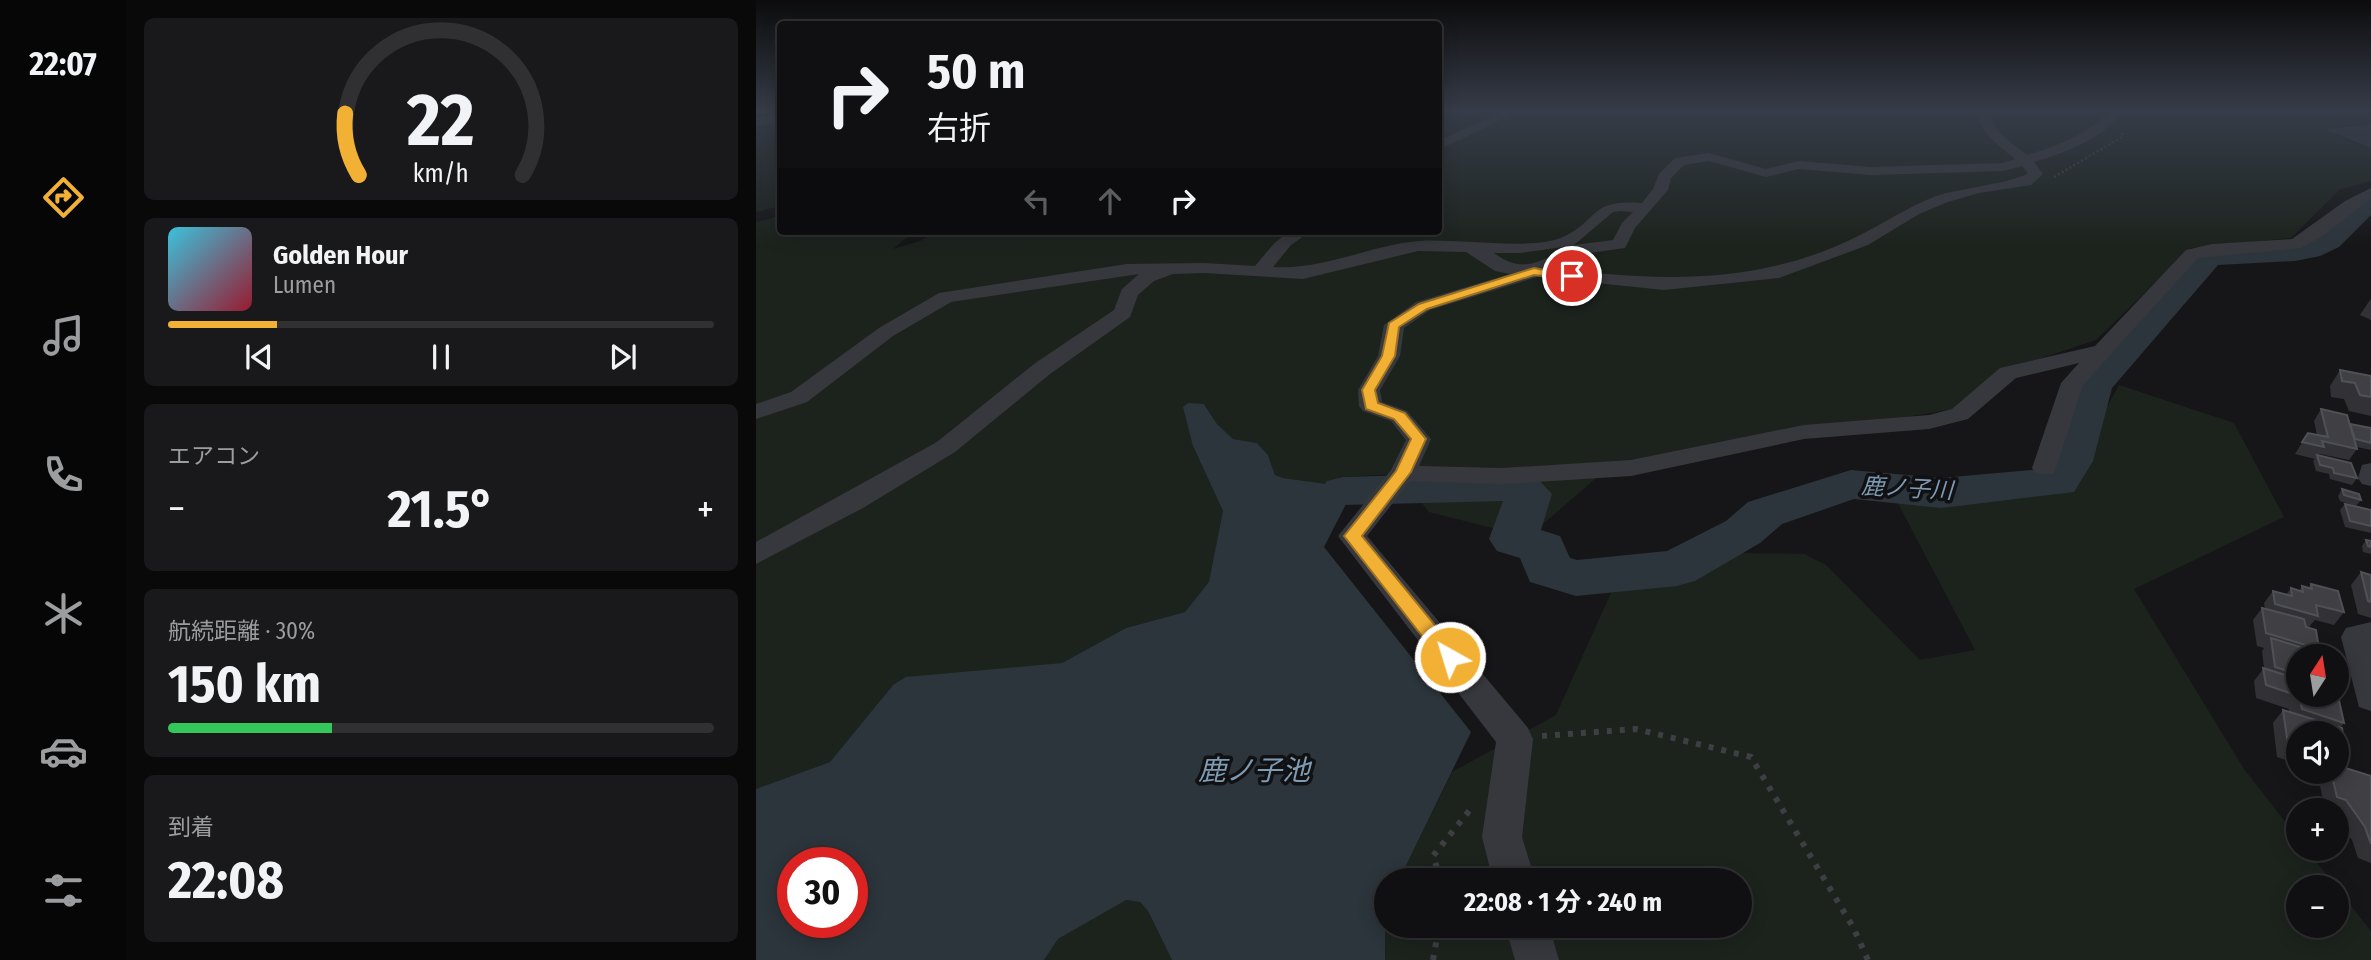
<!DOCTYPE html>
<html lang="ja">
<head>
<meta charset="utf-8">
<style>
	:root { --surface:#101012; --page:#19191b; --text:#f1f3f6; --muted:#9c9d9f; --line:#303032; --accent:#f2b134 }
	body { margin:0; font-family:"Fira Sans Condensed","Noto Sans JP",sans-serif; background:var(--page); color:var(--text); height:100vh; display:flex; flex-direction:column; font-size:26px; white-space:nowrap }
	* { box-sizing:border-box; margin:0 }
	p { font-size:23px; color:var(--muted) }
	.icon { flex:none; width:38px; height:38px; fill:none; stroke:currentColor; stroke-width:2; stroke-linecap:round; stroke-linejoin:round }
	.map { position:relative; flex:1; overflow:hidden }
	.side { display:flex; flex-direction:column; gap:18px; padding:18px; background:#09090a; width:630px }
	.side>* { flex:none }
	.hud { position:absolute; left:21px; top:21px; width:665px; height:214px; border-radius:7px; box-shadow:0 4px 18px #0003,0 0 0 2px var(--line); background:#101012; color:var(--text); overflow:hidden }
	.needle { width:46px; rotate:12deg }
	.tools { position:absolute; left:1530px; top:644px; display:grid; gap:14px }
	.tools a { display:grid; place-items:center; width:63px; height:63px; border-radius:50%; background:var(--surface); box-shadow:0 4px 18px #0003,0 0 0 2px var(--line); font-size:35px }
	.speed { position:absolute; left:21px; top:847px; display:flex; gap:14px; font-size:35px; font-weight:700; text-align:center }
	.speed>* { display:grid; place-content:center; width:91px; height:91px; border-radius:50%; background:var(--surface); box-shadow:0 4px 18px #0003,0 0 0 2px var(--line); line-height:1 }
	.speed .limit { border:10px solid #d22; background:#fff; color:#111 }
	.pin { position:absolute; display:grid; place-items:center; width:60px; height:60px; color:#fff; margin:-30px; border:4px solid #fff; border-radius:50%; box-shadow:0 2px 7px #0007 }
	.me { position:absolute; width:77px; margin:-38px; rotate:321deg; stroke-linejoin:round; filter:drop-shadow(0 0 5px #0008) }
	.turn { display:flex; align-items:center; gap:24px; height:147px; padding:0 35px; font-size:32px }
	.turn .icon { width:91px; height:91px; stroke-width:2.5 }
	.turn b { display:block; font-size:49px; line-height:60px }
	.lanes { display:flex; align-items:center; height:66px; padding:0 35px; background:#0003; justify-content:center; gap:35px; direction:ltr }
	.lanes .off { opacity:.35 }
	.big { font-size:52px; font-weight:700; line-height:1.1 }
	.side .card { flex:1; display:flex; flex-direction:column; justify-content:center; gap:10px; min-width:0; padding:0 24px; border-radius:10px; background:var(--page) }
	.side .dial { align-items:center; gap:0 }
	.dial svg { height:182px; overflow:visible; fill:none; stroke:var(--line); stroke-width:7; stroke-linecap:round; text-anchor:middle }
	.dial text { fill:var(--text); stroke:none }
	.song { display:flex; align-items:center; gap:21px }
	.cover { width:84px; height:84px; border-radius:10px; background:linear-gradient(135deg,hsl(190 70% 55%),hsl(350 70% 35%)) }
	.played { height:7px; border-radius:4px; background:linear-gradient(90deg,var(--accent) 20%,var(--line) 20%) }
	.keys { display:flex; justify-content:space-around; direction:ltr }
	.heat { display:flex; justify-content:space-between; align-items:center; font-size:38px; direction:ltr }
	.charge { height:10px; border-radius:5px; background:linear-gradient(90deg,#34c759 30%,var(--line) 0) }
	.trip { position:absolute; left:618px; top:868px; width:378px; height:70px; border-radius:35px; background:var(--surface); box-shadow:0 4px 18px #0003,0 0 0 2px var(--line); font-weight:700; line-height:70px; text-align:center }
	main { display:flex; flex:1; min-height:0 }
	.tabs { display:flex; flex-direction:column; width:126px; justify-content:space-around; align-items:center; background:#060607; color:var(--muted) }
	.tabs .icon { width:49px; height:49px }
	.tabs .active { color:var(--accent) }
	.tabs b { font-size:32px; color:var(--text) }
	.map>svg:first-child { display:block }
</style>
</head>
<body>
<main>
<nav class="tabs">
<b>22:07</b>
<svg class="icon active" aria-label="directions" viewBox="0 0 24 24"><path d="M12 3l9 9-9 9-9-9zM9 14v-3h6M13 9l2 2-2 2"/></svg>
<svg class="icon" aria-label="music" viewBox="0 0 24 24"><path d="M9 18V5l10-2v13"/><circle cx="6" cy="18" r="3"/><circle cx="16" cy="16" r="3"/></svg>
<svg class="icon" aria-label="phone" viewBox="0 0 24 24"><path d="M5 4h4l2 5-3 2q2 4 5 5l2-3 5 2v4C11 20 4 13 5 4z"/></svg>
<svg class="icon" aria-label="climate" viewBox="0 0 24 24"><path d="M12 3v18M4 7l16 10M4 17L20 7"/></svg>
<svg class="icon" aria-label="car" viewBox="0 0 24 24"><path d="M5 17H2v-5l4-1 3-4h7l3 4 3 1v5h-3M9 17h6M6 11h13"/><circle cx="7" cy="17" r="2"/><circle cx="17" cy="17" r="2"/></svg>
<svg class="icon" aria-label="filters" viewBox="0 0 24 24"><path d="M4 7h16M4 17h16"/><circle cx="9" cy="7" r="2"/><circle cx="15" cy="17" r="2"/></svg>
</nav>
<section class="side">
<div class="card dial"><svg viewBox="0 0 100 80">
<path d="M14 69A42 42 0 1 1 86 69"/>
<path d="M14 69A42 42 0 0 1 8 42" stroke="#f2b134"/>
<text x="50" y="56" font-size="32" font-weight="700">22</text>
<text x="50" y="72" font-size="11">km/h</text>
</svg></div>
<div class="card">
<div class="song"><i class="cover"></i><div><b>Golden Hour</b><p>Lumen</p></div></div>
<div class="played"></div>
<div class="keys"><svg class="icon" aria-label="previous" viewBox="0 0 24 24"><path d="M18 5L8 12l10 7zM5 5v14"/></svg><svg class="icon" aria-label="pause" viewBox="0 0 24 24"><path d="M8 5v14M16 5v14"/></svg><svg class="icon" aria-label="next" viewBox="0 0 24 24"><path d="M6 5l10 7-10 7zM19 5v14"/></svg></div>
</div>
<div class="card"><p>エアコン</p>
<div class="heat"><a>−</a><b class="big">21.5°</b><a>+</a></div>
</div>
<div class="card"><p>航続距離 · 30%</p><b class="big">150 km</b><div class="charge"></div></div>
<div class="card"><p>到着</p><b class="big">22:08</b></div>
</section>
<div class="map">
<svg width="1615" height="960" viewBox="0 0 1615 960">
	<rect width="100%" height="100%" fill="#161618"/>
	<g fill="#1c231d" fill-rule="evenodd">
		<path d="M 683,111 L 1615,111 L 1615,125 L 1570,129 L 1587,139 L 1615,148 L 1615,181 L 1583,190 L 1535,238 L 1435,248 L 1340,340 L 1238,374 L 1198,409 L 854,466 L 772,537 L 673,512 L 643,474 L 583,477 L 585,486 L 527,478 L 519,475 L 512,455 L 501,443 L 477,439 L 461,424 L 449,405 L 437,446 L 467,511 L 454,582 L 429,612 L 370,628 L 306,663 L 137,685 L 74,762 L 0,789 L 0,222 L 24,216 L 24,231 L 158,231 L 137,249 L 164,241 L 181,231 L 682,231 Z"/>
		<path d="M 24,116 L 24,206 L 0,212 L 0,121 Z"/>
		<path d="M 1363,385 L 1478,423 L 1528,517 L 1378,589 L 1488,769 L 1542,838 L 1542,849 L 1550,849 L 1615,931 L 1615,960 L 629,960 L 630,919 L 630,926 L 984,926 L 984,880 L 643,880 L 696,772 L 800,715 L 859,584 L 979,553 L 1048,554 L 1070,565 L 1164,660 L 1219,650 L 1134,488 L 1313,476 ZM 1542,887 L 1580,887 L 1580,926 L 1542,926 Z"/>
		<path d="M 369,900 L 384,902 L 392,911 L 416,960 L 288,960 L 302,939 Z"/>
	</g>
	<g fill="#2c353c" fill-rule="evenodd">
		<path d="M 1615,125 L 1615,148 L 1568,129 Z"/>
		<path d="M 432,403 L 448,404 L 461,424 L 477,439 L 501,443 L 512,455 L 519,475 L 527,478 L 585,486 L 603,481 L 647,485 L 649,499 L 590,504 L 568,547 L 715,732 L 643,880 L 630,880 L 629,960 L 416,960 L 392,911 L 384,902 L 370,900 L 302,939 L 288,960 L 0,960 L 0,789 L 74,762 L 137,685 L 150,677 L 306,663 L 370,628 L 429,612 L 453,582 L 467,511 L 437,446 L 427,407 ZM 37,863 L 96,863 L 96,922 L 37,922 Z"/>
	</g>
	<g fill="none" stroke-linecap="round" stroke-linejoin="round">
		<path fill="#2c353c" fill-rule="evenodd" d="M 1615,194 L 1615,215 L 1583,247 L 1564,256 L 1539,261 L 1462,265 L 1356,388 L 1337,461 L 1318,492 L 1185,508 L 1098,499 L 1026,524 L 1004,543 L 939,581 L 921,586 L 820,596 L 774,582 L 764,558 L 741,551 L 733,539 L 747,501 L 587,505 L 571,501 L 564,491 L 571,481 L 587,477 L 763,472 L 779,476 L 796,494 L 785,530 L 804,536 L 814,558 L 821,560 L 911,551 L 970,521 L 992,502 L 1095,470 L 1185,478 L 1288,469 L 1322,380 L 1340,357 L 1441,251 L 1466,246 L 1539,242 L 1555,239 L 1599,201 Z"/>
		<path stroke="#3d3f44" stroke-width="2.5" stroke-dasharray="2 2.5" stroke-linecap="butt" d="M 1298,177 L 1366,137 L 1367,131"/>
		<g stroke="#3d3f44" stroke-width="6" stroke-dasharray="5 8" stroke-linecap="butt">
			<path d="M 786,736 L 880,729 L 995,757 L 1097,927 L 1112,960"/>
			<path d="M 685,880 L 677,856 L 717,806"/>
			<path d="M 677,960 L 683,926"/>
		</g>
		<g fill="#37383d" fill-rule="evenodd">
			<path d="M 747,111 L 764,111 L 682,150 L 682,141 Z"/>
			<path d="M 1223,111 L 1235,111 C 1233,130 1258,144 1271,155 C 1302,146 1331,134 1355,111 L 1368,111 C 1345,139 1312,152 1278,162 L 1287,174 L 1275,185 L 1223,193 L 1192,202 L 1163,214 L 1112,245 L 1023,278 L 908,290 L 781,277 L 674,310 L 648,328 L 644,356 L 624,390 L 626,402 L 651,411 L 675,439 L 663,466 L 746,468 L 875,460 L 1048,425 L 1173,415 L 1196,409 L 1244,368 L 1339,346 L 1430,250 L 1456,244 L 1536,239 L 1589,201 L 1615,188 L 1615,199 L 1565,237 L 1545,248 L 1442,258 L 1327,385 L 1298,474 L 1280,474 L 1276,468 L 1305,383 L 1323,363 L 1260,378 L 1212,419 L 1173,429 L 1048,439 L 875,476 L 746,484 L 654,481 L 611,536 L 772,728 L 777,739 L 766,837 L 779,880 L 737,880 L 726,837 L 740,742 L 582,536 L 635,470 L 650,440 L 635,421 L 607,411 L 603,406 L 602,390 L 622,356 L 628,325 L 660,302 L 754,274 L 739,271 L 710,252 L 662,251 L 547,279 L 448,273 L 417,274 L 398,281 L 382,295 L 374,317 L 294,374 L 199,452 L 107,508 L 0,564 L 0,542 L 181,442 L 278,364 L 358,310 L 366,289 L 383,274 L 195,302 L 137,336 L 51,402 L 0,419 L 0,404 L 35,392 L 123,328 L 183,293 L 371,264 L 448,263 L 499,266 C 519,243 523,231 555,231 L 535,245 L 517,267 C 571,270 613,245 663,241 C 699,238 777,251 807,237 C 844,220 832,199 886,203 L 897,189 L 903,174 L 919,158 L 953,153 L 1010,169 L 1043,161 L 1115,167 L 1246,163 L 1259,159 C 1245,147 1220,131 1223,111 ZM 953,161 L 1010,177 L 1043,169 L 1115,175 L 1247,171 L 1266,166 L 1272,173 C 1261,182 1201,189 1180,196 C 1151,207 1127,224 1100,237 C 1003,285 903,282 799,268 L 826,254 L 869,248 L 879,228 L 912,190 L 915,178 L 928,165 ZM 865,211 L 877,212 L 866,223 L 857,240 L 818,245 L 857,212 ZM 814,246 C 785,261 767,275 738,253 L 765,253 Z"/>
			<path d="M 24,114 L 24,122 L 0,126 L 0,118 Z"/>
			<path d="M 1615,463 L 1615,486 L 1606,484 L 1602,478 L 1606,465 Z"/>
			<path d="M 1615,622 L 1615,711 L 1603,707 L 1585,637 L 1590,628 Z"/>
			<path d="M 749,926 L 793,926 L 803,960 L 759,960 Z"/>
		</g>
	</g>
	<g fill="#323236">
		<path d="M 1614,300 L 1615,300 L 1615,320 L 1604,315 Z"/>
		<path d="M 1584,370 L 1615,376 L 1615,416 L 1593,411 L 1588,399 L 1575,397 L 1574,386 Z"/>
		<path d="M 1565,409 L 1594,424 L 1615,428 L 1615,450 L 1601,447 L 1601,449 L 1593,460 L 1564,454 L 1562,455 L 1601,478 L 1596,485 L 1574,479 L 1573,474 L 1560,471 L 1557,461 L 1559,459 L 1539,454 L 1552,433 L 1561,435 L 1558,421 Z"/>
		<path d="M 1586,489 L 1605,500 L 1600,506 L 1584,501 L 1582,496 Z"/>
		<path d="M 1589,504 L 1615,510 L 1615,533 L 1589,527 L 1584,510 Z"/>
		<path d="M 1610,540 L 1615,541 L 1615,554 L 1607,552 L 1606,546 Z"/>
		<path d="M 1605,572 L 1615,575 L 1615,618 L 1602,614 L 1595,585 Z"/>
		<path d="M 1555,584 L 1588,612 L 1578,625 L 1559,620 L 1552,628 L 1563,649 L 1561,653 L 1542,656 L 1542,695 L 1588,723 L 1584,728 L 1592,761 L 1586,767 L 1615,776 L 1615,863 L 1602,858 L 1596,840 L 1580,817 L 1580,810 L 1569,810 L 1562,776 L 1565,772 L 1580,772 L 1580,733 L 1542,733 L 1542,764 L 1521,757 L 1517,723 L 1527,710 L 1533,712 L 1533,709 L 1500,698 L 1498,681 L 1508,668 L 1506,651 L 1508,648 L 1501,646 L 1497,620 L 1506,608 L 1509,608 L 1508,603 L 1517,591 L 1530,595 L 1535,588 L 1543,591 L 1546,586 L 1552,588 Z"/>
	</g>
	<g fill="#3f3f44" stroke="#4f5156" stroke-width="2">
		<path d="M 1584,370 L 1615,376 L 1615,397 L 1604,395 L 1599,383 L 1586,381 Z"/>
		<path d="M 1565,409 L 1591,415 L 1601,449 L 1566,441 L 1568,447 L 1546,442 L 1552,433 L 1572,437 Z"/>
		<path d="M 1594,424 L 1615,428 L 1615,443 L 1599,439 Z"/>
		<path d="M 1561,455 L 1595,463 L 1601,478 L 1578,473 L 1577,468 L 1564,465 Z"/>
		<path d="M 1586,489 L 1603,494 L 1605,500 L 1588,495 Z"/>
		<path d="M 1589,504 L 1615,510 L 1615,526 L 1594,521 Z"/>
		<path d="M 1610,540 L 1615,541 L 1615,547 L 1612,546 Z"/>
		<path d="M 1605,572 L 1615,575 L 1615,602 L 1612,601 Z"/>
		<path d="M 1555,584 L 1582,591 L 1588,612 L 1560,605 L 1562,616 L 1519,604 L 1517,591 L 1536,596 L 1535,588 L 1547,592 L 1546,586 L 1556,589 Z"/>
		<path d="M 1506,608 L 1548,619 L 1550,627 L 1560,630 L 1563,649 L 1510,633 Z"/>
		<path d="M 1515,638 L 1560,652 L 1562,656 L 1542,656 L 1542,674 L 1519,667 Z"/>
		<path d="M 1507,668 L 1542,679 L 1542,695 L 1580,695 L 1580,691 L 1581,691 L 1588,723 L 1546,709 L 1543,696 L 1510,685 Z"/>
		<path d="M 1527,710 L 1586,728 L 1592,761 L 1580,757 L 1580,733 L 1542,733 L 1542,748 L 1532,745 Z"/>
		<path d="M 1580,765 L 1615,776 L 1615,844 L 1609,827 L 1590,800 L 1581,797 L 1575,772 L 1580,772 Z"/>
	</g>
	<linearGradient id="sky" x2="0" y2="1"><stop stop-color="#0c0c0d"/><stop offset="0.45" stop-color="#363c48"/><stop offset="1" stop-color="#363c48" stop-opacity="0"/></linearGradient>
	<rect width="1615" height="246" fill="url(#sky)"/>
	<path fill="#f2b134" stroke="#9d7322" stroke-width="2" d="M 778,268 L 821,276 L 816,279 L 778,275 L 671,309 L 643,327 L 639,356 L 619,390 L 622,403 L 649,413 L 670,439 L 655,472 L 606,536 L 701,652 L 704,657 L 701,663 L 687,663 L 588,536 L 640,471 L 655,439 L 638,419 L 610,409 L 606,390 L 626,356 L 633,323 L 663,304 Z"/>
	<g text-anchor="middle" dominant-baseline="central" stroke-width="7" stroke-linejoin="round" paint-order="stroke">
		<g font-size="23" font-style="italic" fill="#7f9bb3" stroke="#111113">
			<text transform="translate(1151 488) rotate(3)">鹿ノ子川</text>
		</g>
		<g font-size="28" font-style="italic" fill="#7f9bb3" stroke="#111113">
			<text x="498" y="770">鹿ノ子池</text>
		</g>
	</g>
</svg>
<div class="tools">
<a><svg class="needle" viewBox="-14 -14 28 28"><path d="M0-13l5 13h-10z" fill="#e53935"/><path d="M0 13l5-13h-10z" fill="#9c9d9f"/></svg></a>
<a><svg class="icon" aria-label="sound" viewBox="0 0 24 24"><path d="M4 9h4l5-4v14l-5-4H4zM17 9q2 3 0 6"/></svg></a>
<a>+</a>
<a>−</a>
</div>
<div class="speed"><div class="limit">30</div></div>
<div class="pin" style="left:816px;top:276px;background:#d93025"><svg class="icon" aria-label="arrive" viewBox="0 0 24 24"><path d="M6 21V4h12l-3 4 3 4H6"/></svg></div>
<svg class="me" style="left:694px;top:657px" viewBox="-20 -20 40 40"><circle r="17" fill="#f2b134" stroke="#fff" stroke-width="3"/><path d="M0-11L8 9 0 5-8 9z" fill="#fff"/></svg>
<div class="trip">22:08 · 1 分 · 240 m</div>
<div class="hud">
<div class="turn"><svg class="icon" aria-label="right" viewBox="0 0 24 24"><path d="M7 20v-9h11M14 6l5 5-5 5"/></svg><div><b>50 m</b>右折</div></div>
<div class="lanes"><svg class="icon off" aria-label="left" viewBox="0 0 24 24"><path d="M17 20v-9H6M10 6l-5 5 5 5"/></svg><svg class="icon off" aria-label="ahead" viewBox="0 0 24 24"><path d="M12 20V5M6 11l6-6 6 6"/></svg><svg class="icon" aria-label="right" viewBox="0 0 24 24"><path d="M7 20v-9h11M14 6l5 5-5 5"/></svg></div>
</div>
</div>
</main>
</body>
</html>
